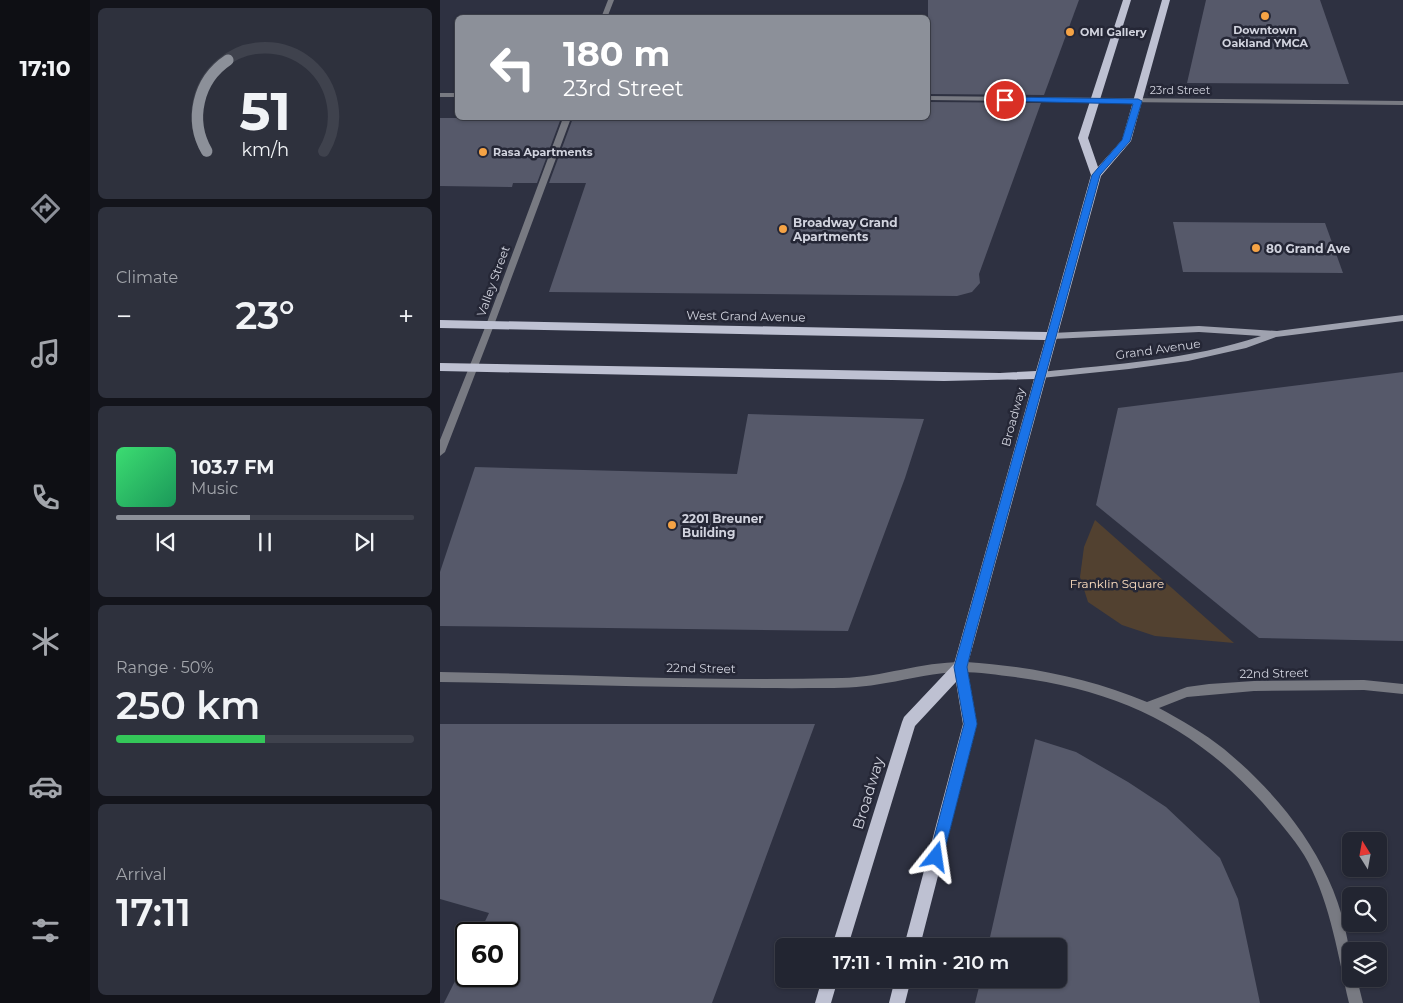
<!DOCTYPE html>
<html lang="en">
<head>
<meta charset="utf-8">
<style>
	:root { --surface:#222531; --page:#2e313d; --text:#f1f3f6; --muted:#a2a5ab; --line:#3f424d; --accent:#8c9099 }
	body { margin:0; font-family:Montserrat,sans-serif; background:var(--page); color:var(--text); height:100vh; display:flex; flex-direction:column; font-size:19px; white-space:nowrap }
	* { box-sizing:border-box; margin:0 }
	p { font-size:16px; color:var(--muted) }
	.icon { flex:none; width:28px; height:28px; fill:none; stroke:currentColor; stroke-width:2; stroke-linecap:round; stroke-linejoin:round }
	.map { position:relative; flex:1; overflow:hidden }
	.drawer { display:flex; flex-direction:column; gap:8px; padding:8px; background:#13141b; width:350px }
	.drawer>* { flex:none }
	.hud { position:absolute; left:15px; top:15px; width:475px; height:105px; border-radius:8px; box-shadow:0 1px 4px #0004,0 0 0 1px var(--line); background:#8c9099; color:#fff; overflow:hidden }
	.needle { width:32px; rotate:349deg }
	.fabs { position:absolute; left:902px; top:832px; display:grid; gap:10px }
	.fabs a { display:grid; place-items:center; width:45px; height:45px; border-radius:8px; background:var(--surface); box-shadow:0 1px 4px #0004,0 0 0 1px var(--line); font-size:25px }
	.speed { position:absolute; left:15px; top:922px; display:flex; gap:10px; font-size:25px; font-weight:700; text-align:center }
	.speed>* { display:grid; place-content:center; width:65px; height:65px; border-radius:50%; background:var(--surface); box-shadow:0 1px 4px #0004,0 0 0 1px var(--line); line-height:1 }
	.speed .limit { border:2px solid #111; border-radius:8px; background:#fff; color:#111 }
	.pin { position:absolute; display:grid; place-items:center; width:42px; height:42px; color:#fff; margin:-21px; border:2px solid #fff; border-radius:50%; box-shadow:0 1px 5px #0007 }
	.me { position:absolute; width:55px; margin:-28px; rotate:15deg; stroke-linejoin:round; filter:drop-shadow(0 0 4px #0008) }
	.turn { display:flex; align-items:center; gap:18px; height:105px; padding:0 25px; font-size:22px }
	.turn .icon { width:65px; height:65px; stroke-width:2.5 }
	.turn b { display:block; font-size:35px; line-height:42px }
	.big { font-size:38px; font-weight:600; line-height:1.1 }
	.drawer .tile { flex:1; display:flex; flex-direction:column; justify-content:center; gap:8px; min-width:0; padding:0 18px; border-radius:8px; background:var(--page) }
	.drawer .dial { align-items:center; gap:0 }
	.dial svg { height:130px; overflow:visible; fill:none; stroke:var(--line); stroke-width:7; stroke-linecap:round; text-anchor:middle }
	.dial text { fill:var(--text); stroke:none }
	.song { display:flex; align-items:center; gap:15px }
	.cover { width:60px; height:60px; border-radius:8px; background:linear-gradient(135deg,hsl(140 70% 55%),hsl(150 70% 35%)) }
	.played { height:5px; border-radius:2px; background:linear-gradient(90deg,var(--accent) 45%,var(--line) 45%) }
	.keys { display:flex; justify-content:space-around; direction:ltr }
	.heat { display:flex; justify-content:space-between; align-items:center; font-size:28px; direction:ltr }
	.charge { height:8px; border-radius:4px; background:linear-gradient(90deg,#34c759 50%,var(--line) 0) }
	.trip { position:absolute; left:335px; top:938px; width:292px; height:50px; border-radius:8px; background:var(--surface); box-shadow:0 1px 4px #0004,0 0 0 1px var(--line); font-weight:600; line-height:50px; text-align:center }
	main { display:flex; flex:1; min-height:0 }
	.menu { display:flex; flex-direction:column; width:90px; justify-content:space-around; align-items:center; background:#0e0f14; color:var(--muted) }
	.menu .icon { width:35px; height:35px }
	.menu .active { color:var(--accent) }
	.menu b { font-size:22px; color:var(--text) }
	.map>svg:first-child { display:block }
</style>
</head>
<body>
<main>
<nav class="menu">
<b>17:10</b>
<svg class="icon active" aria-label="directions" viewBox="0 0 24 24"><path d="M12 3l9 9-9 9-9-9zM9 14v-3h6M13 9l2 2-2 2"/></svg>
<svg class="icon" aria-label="music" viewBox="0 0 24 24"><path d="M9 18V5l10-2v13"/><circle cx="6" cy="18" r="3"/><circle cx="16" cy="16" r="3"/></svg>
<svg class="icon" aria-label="phone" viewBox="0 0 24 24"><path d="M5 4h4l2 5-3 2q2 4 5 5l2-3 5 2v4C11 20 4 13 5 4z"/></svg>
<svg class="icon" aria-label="climate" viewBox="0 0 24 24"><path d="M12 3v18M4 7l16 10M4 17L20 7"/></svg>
<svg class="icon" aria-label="car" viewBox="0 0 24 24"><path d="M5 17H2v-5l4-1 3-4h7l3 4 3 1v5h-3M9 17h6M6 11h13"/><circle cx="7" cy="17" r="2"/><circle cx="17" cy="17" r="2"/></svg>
<svg class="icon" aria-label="filters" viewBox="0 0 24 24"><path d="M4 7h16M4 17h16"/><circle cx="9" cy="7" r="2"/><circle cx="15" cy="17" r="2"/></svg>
</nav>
<section class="drawer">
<div class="tile dial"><svg viewBox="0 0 100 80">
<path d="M14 69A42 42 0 1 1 86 69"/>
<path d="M14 69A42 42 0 0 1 27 13" stroke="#8c9099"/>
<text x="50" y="56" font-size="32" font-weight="700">51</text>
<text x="50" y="72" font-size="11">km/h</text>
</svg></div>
<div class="tile"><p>Climate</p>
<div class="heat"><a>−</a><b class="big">23°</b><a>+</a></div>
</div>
<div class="tile">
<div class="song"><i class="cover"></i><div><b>103.7 FM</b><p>Music</p></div></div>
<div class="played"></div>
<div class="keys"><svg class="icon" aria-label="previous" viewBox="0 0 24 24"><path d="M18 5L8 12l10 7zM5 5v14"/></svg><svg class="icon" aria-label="pause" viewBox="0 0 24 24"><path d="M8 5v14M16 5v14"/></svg><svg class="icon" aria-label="next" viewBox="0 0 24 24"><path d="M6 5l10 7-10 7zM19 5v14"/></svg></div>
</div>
<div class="tile"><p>Range · 50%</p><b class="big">250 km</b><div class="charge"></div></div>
<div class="tile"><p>Arrival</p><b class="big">17:11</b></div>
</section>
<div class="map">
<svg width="963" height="1003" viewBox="0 0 963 1003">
	<rect width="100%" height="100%" fill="#2e3141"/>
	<path fill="#524130" d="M 655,520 L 794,643 L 715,636 L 682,625 L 648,602 L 640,577 L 644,547 Z"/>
	<g fill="#56596a">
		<path d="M 488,0 L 639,0 L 604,95 L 488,94 Z"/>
		<path d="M 766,0 L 880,0 L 909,84 L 747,83 Z"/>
		<path d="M 488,102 L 601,103 L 539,274 L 540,283 L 532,292 L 517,296 L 109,292 L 146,183 L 109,183 L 133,118 L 488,118 Z"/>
		<path d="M 0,118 L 121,118 L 97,183 L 73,183 L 72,187 L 0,186 Z"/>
		<path d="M 733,222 L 885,223 L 903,273 L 743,272 Z"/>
		<path d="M 963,372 L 963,641 L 819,638 L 656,505 L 678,408 Z"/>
		<path d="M 308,414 L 484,419 L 465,478 L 408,631 L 0,626 L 0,572 L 35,467 L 297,474 Z"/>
		<path d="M 0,724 L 375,724 L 272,1003 L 4,1003 L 26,959 L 26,976 L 69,976 L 69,934 L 39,934 L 49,913 L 0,899 Z"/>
		<path d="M 595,739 L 636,752 L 688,782 L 726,807 L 780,858 L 798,899 L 820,1003 L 535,1003 L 541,979 L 619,979 L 619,946 L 548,946 Z"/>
	</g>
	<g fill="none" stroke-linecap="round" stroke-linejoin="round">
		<g fill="#787a82" fill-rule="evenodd">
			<path d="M 168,0 L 174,0 L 167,18 L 161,18 Z"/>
			<rect x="0" y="93" width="18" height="4"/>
			<path d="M 488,96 L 963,101 L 963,105 L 488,100 Z"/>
			<path d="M 123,118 L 131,118 L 54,325 L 5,452 L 0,456 L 0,440 L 46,325 Z"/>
			<path d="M 526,662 C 588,666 649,678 707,702 L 747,687 L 769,684 L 814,681 L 924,680 L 963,684 L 963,694 L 924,690 L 814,691 L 747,697 L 719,708 C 741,720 764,733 784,749 C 853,806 911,886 911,979 L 917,979 L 923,1003 L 909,1003 C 898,956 891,906 868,862 C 856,840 838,821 822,802 C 753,726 677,690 575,677 C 558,675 539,672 521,672 C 496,672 471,679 446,683 C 426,687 407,688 386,688 C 258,689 129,684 0,682 L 0,672 C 134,674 268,682 402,678 C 443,677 484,661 526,662 Z"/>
		</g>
		<path fill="#9fa2af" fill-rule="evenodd" d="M 963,315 L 963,321 L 836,337 L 806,348 L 748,361 L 689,369 L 601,378 L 596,375 L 601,372 C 675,364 750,360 821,336 L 759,332 L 612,339 L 608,336 L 612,333 L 759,326 L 837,331 Z"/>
		<g fill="#bec1d2" fill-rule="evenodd">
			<path d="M 683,0 L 691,0 L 648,138 L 658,167 L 682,140 L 722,0 L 730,0 L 691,141 L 661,176 L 527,667 L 537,724 L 480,946 L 464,946 L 523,724 L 516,682 L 475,726 L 408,946 L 392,946 L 462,722 L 464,717 L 514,664 L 594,379 L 504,381 L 0,371 L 0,363 L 560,373 L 596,371 L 605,340 L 0,328 L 0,320 L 607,332 L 651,175 L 638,138 Z"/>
			<path d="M 382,979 L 398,979 L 391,1003 L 375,1003 Z"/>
			<path d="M 455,979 L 471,979 L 465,1003 L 449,1003 Z"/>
		</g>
	</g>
	<path fill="#1a73e8" stroke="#114b97" d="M 565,97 L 698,99 L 702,101 L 690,141 L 660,175 L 533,642 L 527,667 L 537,724 L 503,857 L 501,862 L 496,864 L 491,862 L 489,857 L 524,724 L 514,667 L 521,642 L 652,175 L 682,140 L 693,104 L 562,101 L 562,98 Z"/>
	<g fill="#f5a345" stroke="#252736" stroke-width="2">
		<circle cx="825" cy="16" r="5"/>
		<circle cx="630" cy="32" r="5"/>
		<circle cx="43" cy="152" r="5"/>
		<circle cx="343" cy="229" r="5"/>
		<circle cx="816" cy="248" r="5"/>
		<circle cx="232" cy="525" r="5"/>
	</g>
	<g text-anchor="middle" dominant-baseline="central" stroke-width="5" stroke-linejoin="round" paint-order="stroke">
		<g font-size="11" font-weight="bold" fill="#d1d3de" stroke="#252736" text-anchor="start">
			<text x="825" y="30" text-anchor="middle">Downtown<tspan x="825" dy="13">Oakland YMCA</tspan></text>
			<text x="640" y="32">OMI Gallery</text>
			<text x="53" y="152">Rasa Apartments</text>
		</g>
		<g font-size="11" fill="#d1d3de" stroke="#252736">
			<text x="740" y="90">23rd Street</text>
		</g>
		<g font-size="12" font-weight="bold" fill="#d1d3de" stroke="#252736" text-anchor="start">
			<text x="353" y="222">Broadway Grand<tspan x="353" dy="14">Apartments</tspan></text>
			<text x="826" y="248">80 Grand Ave</text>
			<text x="242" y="518">2201 Breuner<tspan x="242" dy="14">Building</tspan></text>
		</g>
		<g font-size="12" fill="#d1d3de" stroke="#252736">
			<text transform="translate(53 281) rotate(-70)">Valley Street</text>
			<text transform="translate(306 316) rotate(1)">West Grand Avenue</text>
			<text transform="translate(718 349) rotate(-8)">Grand Avenue</text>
			<text transform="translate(573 417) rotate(-75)">Broadway</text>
			<text transform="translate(261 668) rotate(1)">22nd Street</text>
			<text transform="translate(834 673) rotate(-1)">22nd Street</text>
		</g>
		<g font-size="12" fill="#fddec0" stroke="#252736">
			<text x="677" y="583">Franklin Square</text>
		</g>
		<g font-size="15" fill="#d1d3de" stroke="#252736">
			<text transform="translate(428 793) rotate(-73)">Broadway</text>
		</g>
	</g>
</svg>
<div class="fabs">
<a><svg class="needle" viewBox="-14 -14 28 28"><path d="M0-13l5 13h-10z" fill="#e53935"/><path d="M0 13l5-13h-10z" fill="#a2a5ab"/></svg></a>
<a><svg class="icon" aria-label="search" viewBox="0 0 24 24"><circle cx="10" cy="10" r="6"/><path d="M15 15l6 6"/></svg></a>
<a><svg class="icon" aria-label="layers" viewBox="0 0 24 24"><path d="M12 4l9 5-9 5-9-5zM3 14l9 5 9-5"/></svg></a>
</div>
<div class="speed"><div class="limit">60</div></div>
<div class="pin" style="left:565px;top:100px;background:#d93025"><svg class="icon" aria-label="arrive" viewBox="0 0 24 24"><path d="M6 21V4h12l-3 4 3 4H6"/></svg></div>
<svg class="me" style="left:496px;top:857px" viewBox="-20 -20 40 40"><path d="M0-17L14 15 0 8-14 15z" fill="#1a73e8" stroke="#fff" stroke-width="4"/></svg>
<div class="trip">17:11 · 1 min · 210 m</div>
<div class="hud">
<div class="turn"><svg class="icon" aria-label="left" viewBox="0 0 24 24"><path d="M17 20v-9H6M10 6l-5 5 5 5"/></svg><div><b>180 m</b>23rd Street</div></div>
</div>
</div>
</main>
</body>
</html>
